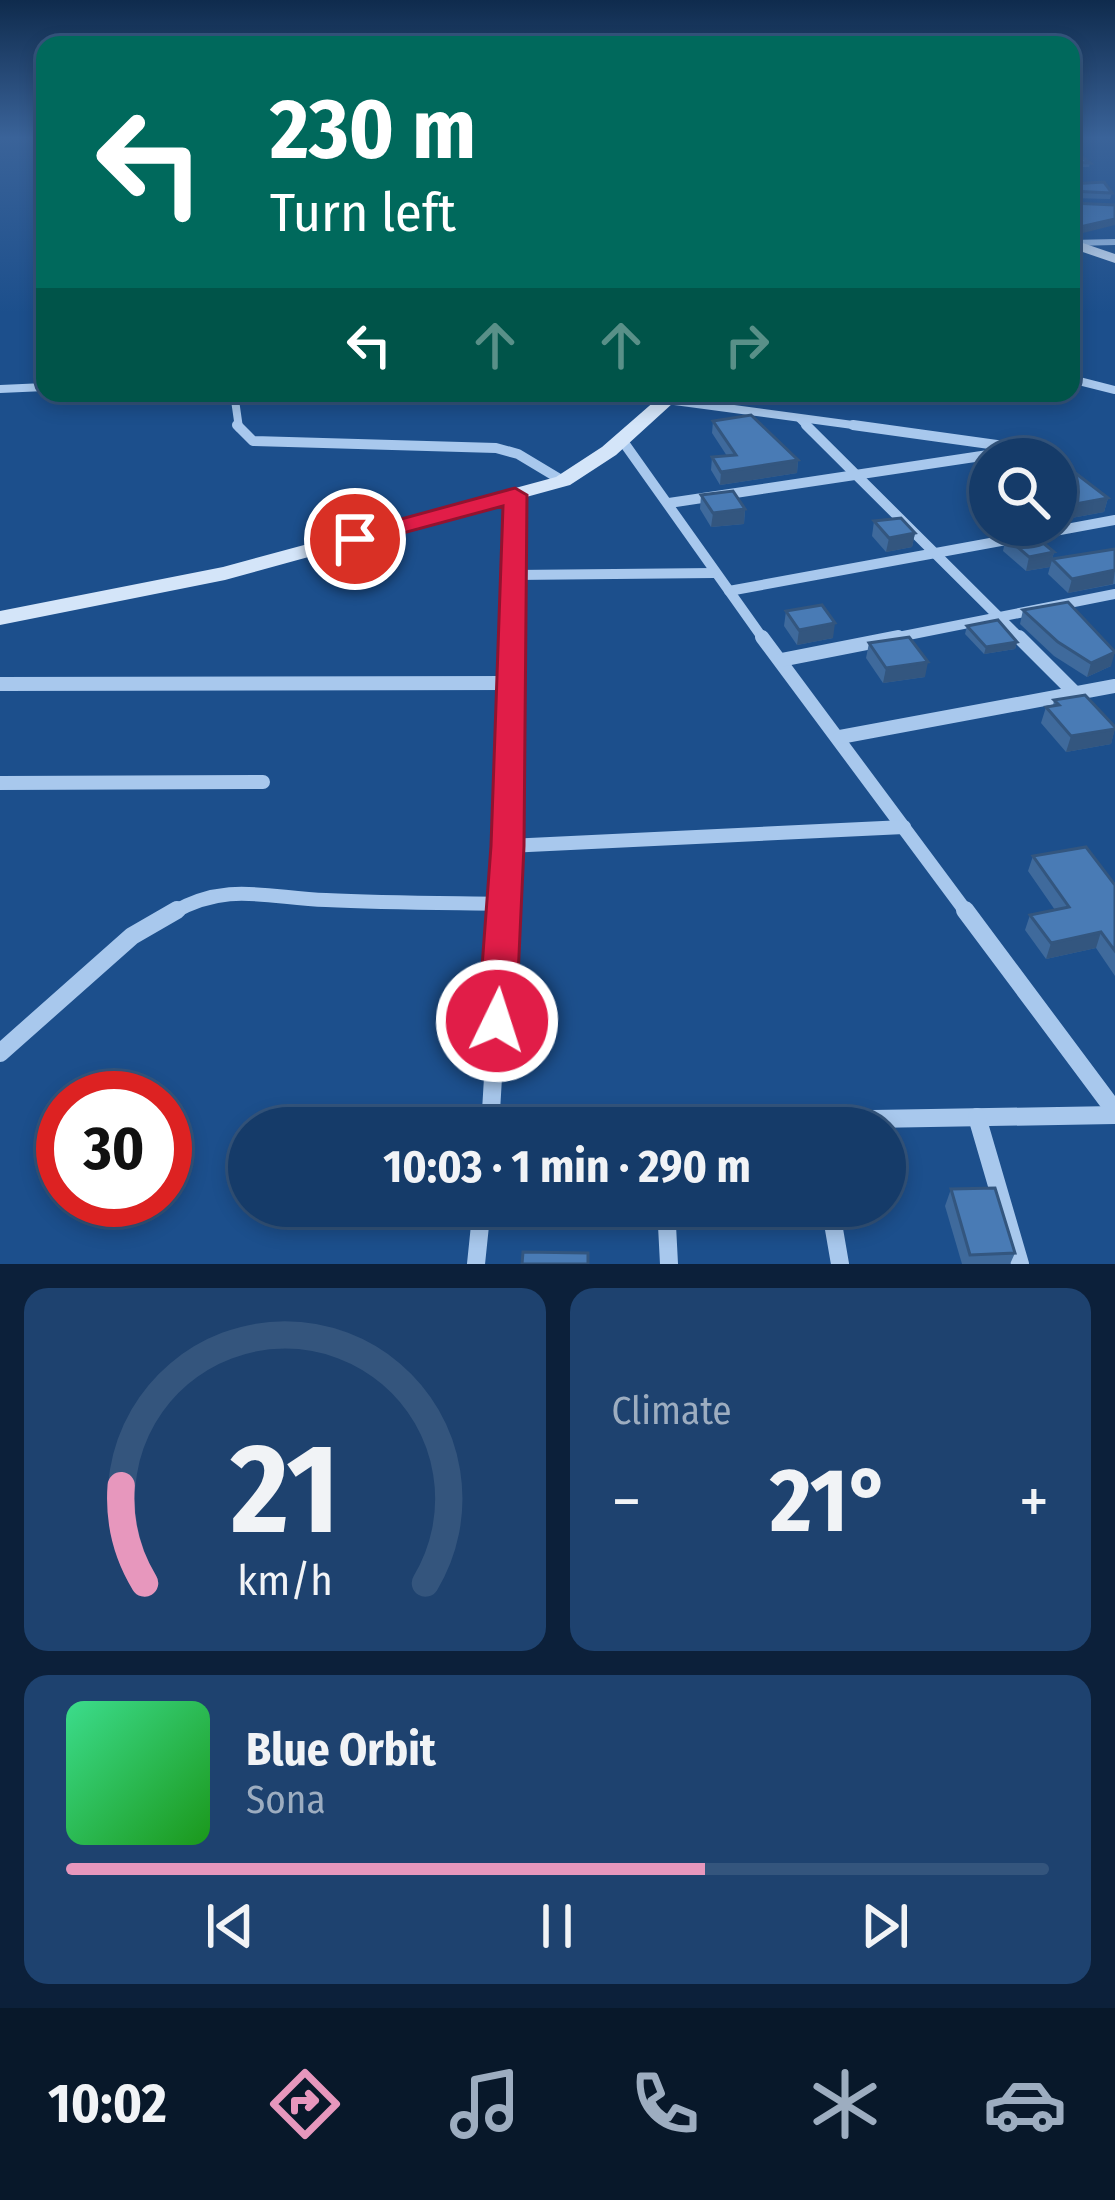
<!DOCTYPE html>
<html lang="en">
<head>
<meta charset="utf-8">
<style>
	:root { --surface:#153b69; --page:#1e426f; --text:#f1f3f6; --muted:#9dadc0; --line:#34557d; --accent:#e797bd }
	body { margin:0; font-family:"Fira Sans Condensed",sans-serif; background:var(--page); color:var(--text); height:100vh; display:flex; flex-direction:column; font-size:45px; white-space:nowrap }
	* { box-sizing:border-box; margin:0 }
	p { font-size:39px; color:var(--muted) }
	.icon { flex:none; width:66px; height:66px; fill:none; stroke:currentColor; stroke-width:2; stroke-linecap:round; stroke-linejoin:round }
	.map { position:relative; height:1264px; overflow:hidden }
	.panel { display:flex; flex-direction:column; gap:24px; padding:24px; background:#0c203a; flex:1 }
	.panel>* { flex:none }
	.top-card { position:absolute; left:36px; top:36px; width:1044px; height:366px; border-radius:24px; box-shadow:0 6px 18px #0003,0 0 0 3px var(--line); background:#00695c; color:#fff; overflow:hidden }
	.tools { position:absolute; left:969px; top:438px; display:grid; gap:24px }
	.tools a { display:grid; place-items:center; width:108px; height:108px; border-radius:50%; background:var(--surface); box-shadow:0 6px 18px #0003,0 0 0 3px var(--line); font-size:60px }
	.speed { position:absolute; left:36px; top:1071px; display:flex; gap:24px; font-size:60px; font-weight:700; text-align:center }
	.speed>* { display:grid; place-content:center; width:156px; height:156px; border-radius:50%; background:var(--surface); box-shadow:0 6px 18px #0003,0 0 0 3px var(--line); line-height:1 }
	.speed .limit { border:18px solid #d22; background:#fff; color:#111 }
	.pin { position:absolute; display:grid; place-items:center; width:102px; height:102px; color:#fff; margin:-51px; border:6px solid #fff; border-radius:50%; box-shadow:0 3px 12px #0007 }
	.me { position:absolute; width:132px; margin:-66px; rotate:4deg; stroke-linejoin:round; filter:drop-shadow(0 0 9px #0008) }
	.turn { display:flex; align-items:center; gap:42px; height:252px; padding:0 36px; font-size:54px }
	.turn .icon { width:156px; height:156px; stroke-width:2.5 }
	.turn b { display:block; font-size:84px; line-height:102px }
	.lanes { display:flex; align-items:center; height:114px; padding:0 36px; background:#0003; justify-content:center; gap:60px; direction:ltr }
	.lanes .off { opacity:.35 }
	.big { font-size:90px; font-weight:700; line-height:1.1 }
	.panel .widget { flex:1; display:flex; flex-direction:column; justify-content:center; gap:18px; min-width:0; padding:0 42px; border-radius:24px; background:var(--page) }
	.panel .dial { align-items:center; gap:0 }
	.dial svg { height:312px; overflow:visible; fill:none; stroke:var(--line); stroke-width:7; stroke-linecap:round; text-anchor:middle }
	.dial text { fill:var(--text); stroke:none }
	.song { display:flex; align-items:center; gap:36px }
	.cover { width:144px; height:144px; border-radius:18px; background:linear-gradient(135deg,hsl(150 70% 55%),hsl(120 70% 35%)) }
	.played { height:12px; border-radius:6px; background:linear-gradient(90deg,var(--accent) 65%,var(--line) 65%) }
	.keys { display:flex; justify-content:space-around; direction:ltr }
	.heat { display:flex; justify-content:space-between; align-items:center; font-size:66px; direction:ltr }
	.panel .tiles { flex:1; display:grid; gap:24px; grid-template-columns:1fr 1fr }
	.widget:last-child { grid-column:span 2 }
	.trip { position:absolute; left:228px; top:1107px; width:678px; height:120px; border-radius:60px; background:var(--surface); box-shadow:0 6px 18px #0003,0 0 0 3px var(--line); font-weight:700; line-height:120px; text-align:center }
	.menu { display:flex; height:192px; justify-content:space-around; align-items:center; background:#08182a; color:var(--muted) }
	.menu .icon { width:84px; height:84px }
	.menu .on { color:var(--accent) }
	.menu b { font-size:54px; color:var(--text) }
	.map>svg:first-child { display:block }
</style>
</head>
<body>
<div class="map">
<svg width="1115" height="1264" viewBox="0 0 1115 1264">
	<rect width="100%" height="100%" fill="#1c4f8c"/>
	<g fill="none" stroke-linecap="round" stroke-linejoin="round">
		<path stroke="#a8c8ed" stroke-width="6" d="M 1072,243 L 1115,242"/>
		<g stroke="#a8c8ed" stroke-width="8">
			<path d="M 1071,379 L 1115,390"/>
			<path d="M 0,389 L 45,387"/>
			<path d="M 234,393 L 239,428"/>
			<path d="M 667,400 L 875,428"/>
			<path d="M 800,419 L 809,428"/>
		</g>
		<g stroke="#a8c8ed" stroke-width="10">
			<path d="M 237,425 L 253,441 L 496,448 L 518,454 L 563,481"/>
			<path d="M 806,425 L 1022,640"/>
			<path d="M 853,425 L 1004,446"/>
			<path d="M 622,440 L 764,640"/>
			<path d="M 669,503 L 1008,452"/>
			<path d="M 515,575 L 714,573"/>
			<path d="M 729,591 L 1115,520"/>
			<path d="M 512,640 L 515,495"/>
			<path d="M 883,640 L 1115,594"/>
		</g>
		<g stroke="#a8c8ed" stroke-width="14">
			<path d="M 762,637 L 967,913"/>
			<path d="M 1019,637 L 1076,694"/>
			<path d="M 781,660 L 898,637"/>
			<path d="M 0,684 L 512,683"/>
			<path d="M 840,737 L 1115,686"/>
			<path d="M 0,783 L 263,782"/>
			<path d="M 507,846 L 904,827"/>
			<path d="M 172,913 C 227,881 268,898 326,900 C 385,903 445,903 504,904"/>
			<path d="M 503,913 L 512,637"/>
		</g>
		<g stroke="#a8c8ed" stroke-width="18">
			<path d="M 965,910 L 1115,1111"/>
			<path d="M 0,1053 L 132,936 L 177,910"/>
			<path d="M 491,1116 L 814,1120 L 1115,1115"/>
			<path d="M 977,1117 L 1020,1264"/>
			<path d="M 490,1128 L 503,910"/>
			<path d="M 666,1206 L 669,1264"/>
			<path d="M 830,1206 L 840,1264"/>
			<path d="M 476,1264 L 482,1206"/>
		</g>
		<g fill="#d4e5f9" fill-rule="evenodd">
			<path d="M 1071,239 L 1115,254 L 1115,263 L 1071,248 Z"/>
			<path d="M 664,393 L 684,393 L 616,455 L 570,485 L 225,580 L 0,625 L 0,611 L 223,567 L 556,477 L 602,447 Z"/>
		</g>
	</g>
	<g fill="#3f6a9c">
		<path d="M 1071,148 L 1090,163 L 1089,167 L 1071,167 Z"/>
		<path d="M 1071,184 L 1112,193 L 1110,199 L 1071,198 Z"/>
		<path d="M 713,421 L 798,460 L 797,473 L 720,485 L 711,470 L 712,457 L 727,456 L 712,433 Z"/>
		<path d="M 1040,446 L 1108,498 L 1104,512 L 1066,519 L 1056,511 L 1056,459 L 995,459 L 998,449 Z"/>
		<path d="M 701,495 L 745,509 L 744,524 L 711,527 L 700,509 Z"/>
		<path d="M 874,521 L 915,533 L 912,547 L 886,552 L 872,536 Z"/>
		<path d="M 1006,537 L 1054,552 L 1050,567 L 1026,571 L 1003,551 Z"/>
		<path d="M 1115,549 L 1115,584 L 1068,593 L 1048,574 L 1052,559 Z"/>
		<path d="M 1023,610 L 1111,666 L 1087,677 L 1054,656 L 1020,624 Z"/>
		<path d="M 786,611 L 833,638 L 797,645 L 784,626 Z"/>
		<path d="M 967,626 L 1017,642 L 1015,649 L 984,654 L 965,634 Z"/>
		<path d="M 869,643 L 925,677 L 883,683 L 866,658 Z"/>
		<path d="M 1054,700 L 1115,727 L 1111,744 L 1066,752 L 1041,723 L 1046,707 L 1053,706 Z"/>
		<path d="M 1033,856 L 1115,885 L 1115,976 L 1096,948 L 1046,959 L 1025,930 L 1030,915 L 1055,910 L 1028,871 Z"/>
		<path d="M 951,1189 L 1015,1253 L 1010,1264 L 962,1264 L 945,1206 Z"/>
	</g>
	<g fill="#33567f">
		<path d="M 1115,219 L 1115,225 L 1071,236 L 1071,229 Z"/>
		<path d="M 798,460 L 797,473 L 720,485 L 721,472 Z"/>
		<path d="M 1108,498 L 1104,512 L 1066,519 L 1070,505 Z"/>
		<path d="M 745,509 L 744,524 L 711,527 L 713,513 Z"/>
		<path d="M 915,533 L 912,547 L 886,552 L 889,538 Z"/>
		<path d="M 1054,552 L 1050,567 L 1026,571 L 1029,557 Z"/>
		<path d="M 1115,570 L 1113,584 L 1068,593 L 1072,579 Z"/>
		<path d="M 835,623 L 833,638 L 797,645 L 799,630 Z"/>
		<path d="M 1017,642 L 1015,649 L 984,654 L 986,647 Z"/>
		<path d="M 1115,652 L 1111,666 L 1087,677 L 1091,663 Z"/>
		<path d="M 928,662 L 925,677 L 883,683 L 886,668 Z"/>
		<path d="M 1115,729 L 1111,744 L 1066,752 L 1071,736 Z"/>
		<path d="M 1101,932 L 1096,948 L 1046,959 L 1051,943 Z"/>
	</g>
	<g fill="#497bb5" stroke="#33567f" stroke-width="3">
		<path d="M 1071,148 L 1090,163 L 1071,162 Z"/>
		<path d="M 1104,182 L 1112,193 L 1071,191 L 1071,184 Z"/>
		<path d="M 1071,203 L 1115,205 L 1115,219 L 1071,229 Z"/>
		<path d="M 751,415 L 798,460 L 721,472 L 712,457 L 736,455 L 713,421 Z"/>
		<path d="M 1040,446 L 1108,498 L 1070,505 L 1056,494 L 1056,459 L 1010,459 L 998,449 Z"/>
		<path d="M 733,491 L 745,509 L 713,513 L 701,495 Z"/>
		<path d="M 901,518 L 915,533 L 889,538 L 874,521 Z"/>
		<path d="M 1030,532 L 1054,552 L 1029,557 L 1006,537 Z"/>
		<path d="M 1115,549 L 1115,570 L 1072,579 L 1052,559 Z"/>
		<path d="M 1068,602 L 1115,652 L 1091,663 L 1058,642 L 1023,610 Z"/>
		<path d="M 822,605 L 835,623 L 799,630 L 786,611 Z"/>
		<path d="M 998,620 L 1017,642 L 986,647 L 967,626 Z"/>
		<path d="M 909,637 L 928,662 L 886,668 L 869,643 Z"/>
		<path d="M 1085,695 L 1115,727 L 1115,729 L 1071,736 L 1046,707 L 1059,705 L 1054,700 Z"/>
		<path d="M 1086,847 L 1115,885 L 1115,951 L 1101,932 L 1051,943 L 1030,915 L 1069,907 L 1033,856 Z"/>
		<path d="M 793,1121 L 795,1128 L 551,1128 Z"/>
		<path d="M 995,1188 L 1015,1253 L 970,1255 L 951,1189 Z"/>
		<path d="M 523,1252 L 588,1253 L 588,1264 L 522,1264 Z"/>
	</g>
	<linearGradient id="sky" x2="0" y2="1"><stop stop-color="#0f2b4d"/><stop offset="0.44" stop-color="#3a6399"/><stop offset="1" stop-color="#3a6399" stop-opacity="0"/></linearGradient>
	<rect width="1115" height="313" fill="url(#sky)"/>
	<path fill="#e11d48" stroke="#92132f" stroke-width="3" d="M 515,488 L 527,495 L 524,846 L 516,1021 L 511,1032 L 497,1037 L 483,1032 L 478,1021 L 491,846 L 503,506 L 355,546 L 342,539 L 346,534 Z"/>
</svg>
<div class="tools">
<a><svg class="icon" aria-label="search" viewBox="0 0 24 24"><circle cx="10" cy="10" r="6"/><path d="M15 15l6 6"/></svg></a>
</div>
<div class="speed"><div class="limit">30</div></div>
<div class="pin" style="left:355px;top:539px;background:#d93025"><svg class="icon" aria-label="arrive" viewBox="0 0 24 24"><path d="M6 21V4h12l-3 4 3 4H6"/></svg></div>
<svg class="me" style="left:497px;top:1021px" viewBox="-20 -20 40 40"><circle r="17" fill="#e11d48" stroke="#fff" stroke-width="3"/><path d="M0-11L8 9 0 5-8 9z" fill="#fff"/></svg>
<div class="trip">10:03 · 1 min · 290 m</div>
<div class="top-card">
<div class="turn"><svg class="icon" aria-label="left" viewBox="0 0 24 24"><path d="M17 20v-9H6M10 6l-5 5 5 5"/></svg><div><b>230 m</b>Turn left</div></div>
<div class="lanes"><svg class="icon" aria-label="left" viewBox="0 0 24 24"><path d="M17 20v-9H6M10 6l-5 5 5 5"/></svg><svg class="icon off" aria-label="ahead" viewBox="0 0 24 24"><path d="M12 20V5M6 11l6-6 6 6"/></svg><svg class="icon off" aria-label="ahead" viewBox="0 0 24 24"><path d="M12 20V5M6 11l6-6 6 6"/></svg><svg class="icon off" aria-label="right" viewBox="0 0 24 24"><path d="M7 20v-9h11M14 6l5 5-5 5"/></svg></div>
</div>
</div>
<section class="panel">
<div class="tiles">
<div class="widget dial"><svg viewBox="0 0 100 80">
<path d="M14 69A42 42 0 1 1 86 69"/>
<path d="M14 69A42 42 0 0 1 8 44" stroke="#e797bd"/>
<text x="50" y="56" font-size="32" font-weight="700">21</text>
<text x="50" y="72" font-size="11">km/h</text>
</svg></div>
<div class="widget"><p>Climate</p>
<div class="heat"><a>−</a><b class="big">21°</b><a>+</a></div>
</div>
<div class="widget">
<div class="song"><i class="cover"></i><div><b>Blue Orbit</b><p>Sona</p></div></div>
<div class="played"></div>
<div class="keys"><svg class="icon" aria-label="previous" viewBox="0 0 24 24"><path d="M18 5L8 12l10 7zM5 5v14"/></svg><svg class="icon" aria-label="pause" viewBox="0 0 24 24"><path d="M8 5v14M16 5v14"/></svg><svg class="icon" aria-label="next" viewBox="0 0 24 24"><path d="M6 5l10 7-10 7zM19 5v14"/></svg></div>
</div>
</div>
</section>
<nav class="menu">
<b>10:02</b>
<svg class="icon on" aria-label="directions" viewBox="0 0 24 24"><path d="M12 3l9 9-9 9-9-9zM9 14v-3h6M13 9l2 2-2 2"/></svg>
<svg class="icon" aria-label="music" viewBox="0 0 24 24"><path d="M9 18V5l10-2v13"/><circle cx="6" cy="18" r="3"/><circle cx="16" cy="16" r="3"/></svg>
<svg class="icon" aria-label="phone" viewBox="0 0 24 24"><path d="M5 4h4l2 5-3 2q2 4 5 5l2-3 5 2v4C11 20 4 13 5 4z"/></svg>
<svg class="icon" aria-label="climate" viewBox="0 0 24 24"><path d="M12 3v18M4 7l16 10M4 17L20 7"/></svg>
<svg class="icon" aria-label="car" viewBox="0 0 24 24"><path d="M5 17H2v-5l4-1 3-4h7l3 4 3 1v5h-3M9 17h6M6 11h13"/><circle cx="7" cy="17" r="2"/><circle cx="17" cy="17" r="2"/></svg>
</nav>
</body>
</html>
